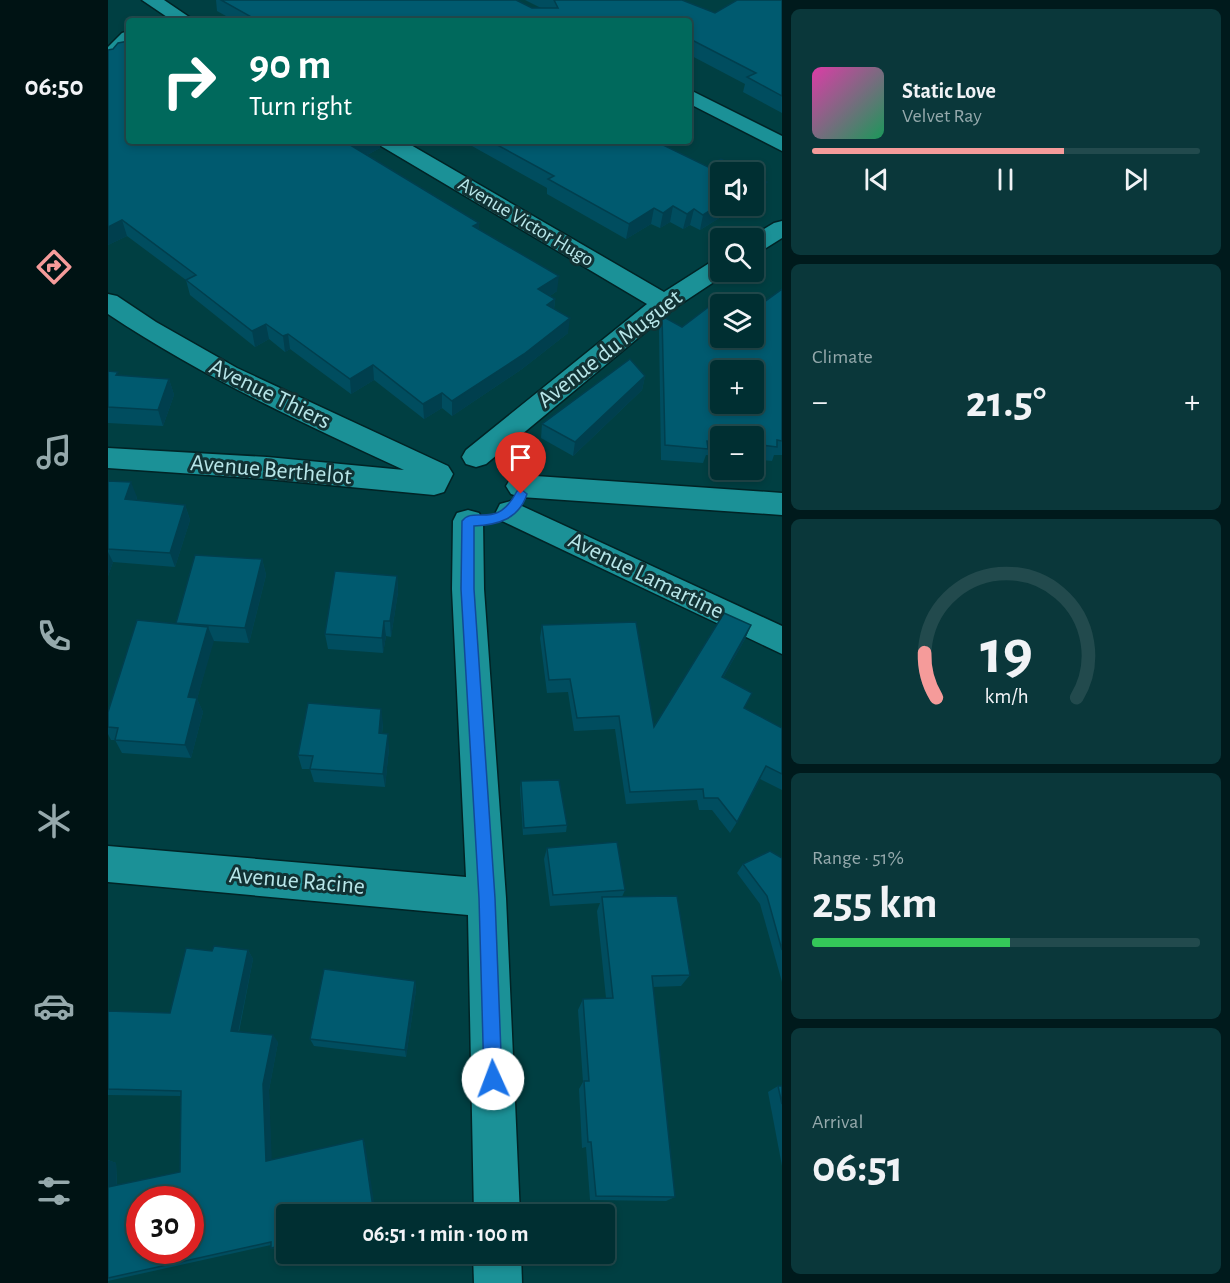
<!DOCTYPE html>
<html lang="en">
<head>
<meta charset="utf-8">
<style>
	:root { --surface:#002f32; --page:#0a373a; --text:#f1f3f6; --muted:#95a9ac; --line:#224a4d; --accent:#f59b9a }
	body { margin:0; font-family:"Alegreya Sans",sans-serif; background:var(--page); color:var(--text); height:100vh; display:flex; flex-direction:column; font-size:22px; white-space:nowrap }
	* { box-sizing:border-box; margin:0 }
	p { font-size:20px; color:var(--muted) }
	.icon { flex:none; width:33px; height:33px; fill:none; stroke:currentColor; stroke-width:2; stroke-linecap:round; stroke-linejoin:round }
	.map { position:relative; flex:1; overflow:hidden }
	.drawer { display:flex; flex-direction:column; gap:9px; padding:9px; background:#001a1c; width:448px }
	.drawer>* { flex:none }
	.top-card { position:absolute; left:18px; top:18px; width:566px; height:126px; border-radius:6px; box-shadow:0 3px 9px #0003,0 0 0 2px var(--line); background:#00695c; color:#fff; overflow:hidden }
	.controls { position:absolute; left:602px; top:162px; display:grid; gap:12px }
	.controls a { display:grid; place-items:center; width:54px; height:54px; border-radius:6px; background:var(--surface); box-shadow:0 3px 9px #0003,0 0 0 2px var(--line); font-size:30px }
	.speed { position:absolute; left:18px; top:1186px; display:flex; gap:12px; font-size:30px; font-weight:700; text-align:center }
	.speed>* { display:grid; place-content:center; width:78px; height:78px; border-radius:50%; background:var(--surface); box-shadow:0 3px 9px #0003,0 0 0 2px var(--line); line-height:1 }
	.speed .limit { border:9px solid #d22; background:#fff; color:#111 }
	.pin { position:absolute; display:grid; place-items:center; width:51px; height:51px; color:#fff; margin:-62px -26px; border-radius:50% 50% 50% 0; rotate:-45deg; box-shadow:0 0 6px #0007 }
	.pin .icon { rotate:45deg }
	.me { position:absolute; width:66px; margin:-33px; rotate:358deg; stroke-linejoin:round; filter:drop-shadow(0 0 4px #0008) }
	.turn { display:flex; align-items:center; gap:21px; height:126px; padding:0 24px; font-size:27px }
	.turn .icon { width:78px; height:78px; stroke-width:2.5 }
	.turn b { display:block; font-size:42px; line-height:51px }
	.big { font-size:45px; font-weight:600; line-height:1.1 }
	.drawer .tile { flex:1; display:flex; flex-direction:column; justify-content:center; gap:9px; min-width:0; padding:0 21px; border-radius:9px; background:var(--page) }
	.drawer .dial { align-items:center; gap:0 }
	.dial svg { height:156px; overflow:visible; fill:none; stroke:var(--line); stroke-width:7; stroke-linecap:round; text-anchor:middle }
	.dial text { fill:var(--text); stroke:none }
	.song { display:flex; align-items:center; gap:18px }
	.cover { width:72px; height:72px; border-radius:9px; background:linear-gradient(135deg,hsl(320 70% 55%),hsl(150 70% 35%)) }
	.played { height:6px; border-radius:3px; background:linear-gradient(90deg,var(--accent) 65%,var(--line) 65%) }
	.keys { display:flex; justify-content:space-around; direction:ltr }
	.heat { display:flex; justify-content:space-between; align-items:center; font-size:33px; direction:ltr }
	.charge { height:9px; border-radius:4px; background:linear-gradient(90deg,#34c759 51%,var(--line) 0) }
	.trip { position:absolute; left:168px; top:1204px; width:339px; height:60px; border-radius:6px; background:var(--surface); box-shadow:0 3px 9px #0003,0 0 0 2px var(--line); font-weight:600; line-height:60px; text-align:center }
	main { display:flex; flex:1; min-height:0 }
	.tabs { display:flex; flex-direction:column; width:108px; justify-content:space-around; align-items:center; background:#001314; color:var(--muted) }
	.tabs .icon { width:42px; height:42px }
	.tabs .on { color:var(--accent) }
	.tabs b { font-size:27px; color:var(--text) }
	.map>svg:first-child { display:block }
</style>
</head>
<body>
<main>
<nav class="tabs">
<b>06:50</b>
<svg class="icon on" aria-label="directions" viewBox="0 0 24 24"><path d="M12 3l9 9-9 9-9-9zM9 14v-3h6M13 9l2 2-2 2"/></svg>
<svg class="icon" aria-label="music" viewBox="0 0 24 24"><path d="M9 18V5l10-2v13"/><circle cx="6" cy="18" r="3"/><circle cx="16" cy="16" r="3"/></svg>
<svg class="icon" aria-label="phone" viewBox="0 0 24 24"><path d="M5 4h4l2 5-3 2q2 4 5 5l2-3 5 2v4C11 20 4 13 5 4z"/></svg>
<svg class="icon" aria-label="climate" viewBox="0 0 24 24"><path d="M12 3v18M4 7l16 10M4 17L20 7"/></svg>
<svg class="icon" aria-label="car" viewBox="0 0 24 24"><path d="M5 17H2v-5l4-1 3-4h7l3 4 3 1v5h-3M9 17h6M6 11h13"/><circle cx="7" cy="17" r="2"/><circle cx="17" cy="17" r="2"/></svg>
<svg class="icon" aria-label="filters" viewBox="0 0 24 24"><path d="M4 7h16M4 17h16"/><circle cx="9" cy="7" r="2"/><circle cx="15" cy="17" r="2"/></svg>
</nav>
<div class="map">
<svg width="674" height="1283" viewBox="0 0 674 1283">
	<rect width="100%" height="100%" fill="#003f42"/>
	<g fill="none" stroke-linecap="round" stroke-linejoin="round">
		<defs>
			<g id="minor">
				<path d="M 34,0 L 56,0 L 87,21 L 65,21 Z"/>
				<path d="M 21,31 L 21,48 L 7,62 L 0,64 L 0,47 L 14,33 Z"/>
				<path d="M 580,89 L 674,136 L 674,151 L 580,103 Z"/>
				<path d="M 270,141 L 296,141 L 556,292 L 603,262 L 612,260 L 612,272 L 621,272 L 565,309 L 378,464 L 368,467 L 358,464 L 354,457 L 358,450 L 539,304 L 273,146 Z"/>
				<path d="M 674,221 L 674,238 L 653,251 L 645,253 L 645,238 L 641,238 L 666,223 Z"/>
				<path d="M 0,294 L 9,296 L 48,322 L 129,368 L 340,466 L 345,474 L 336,492 L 326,495 L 159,479 L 0,468 L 0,448 L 159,457 L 296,470 C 194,423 93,376 0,314 Z"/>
				<path d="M 413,475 L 674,493 L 674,515 L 413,497 L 403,494 L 398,486 L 403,478 Z"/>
				<path d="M 403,501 L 674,626 L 674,654 L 392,520 L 388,512 L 392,504 Z"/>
				<path d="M 360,510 L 371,513 L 375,521 L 376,589 L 398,898 L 412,1215 L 366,1215 L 360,915 L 0,882 L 0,846 L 358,877 L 344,589 L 345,521 L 349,513 Z"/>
				<path d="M 365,1254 L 413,1254 L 414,1283 L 366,1283 Z"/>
			</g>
		</defs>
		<use href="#minor" stroke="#012325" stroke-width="3"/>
		<use href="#minor" fill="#1b9197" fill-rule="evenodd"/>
	</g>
	<g fill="#004d5f">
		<path d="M 108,0 L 408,0 L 424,8 L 433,8 L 417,0 L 574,0 L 607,13 L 674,0 L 674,113 L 635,92 L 637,84 L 580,54 L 580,21 L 127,21 L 109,11 Z"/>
		<path d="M 0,50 L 21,141 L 272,141 L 272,148 L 259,155 L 371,230 L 449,291 L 442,296 L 447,299 L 446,309 L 460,333 L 414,369 L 344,416 L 334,408 L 316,419 L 266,380 L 243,394 L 182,349 L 177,352 L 161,339 L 147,347 L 82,295 L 78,280 L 19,236 L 0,245 Z"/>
		<path d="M 355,141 L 547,141 L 612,206 L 641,206 L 621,218 L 616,215 L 592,230 L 582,225 L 575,229 L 562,222 L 552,228 L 543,224 L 518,239 L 439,194 L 439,188 Z"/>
		<path d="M 674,289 L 674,455 L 666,455 L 664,461 L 645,459 L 645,436 L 612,436 L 612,456 L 598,455 L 595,463 L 553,460 L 551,331 L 554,316 L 574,327 L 612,338 Z"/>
		<path d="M 0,371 L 11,376 L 61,379 L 66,395 L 55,426 L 0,423 Z"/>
		<path d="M 537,376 L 534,390 L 465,456 L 433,438 L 434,424 Z"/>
		<path d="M 0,481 L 29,497 L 28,501 L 77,505 L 82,520 L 67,567 L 5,562 L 0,576 Z"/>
		<path d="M 154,559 L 158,575 L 141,643 L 105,641 L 89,699 L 95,712 L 83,758 L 14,753 L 7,740 L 3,740 L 0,734 L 0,712 L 68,624 Z"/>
		<path d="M 289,576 L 290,592 L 283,637 L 278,636 L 275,653 L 220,649 L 217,634 Z"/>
		<path d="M 434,625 L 546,727 L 643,625 L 637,639 L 615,678 L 636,708 L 674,728 L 674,790 L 652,779 L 629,822 L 622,833 L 604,810 L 591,810 L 589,800 L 518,804 L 507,729 L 466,731 L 460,692 L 439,693 L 432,638 Z"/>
		<path d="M 275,723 L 274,734 L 281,748 L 277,787 L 206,782 L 202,769 L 194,769 L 190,755 Z"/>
		<path d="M 413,781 L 459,825 L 458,832 L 415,835 L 412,788 Z"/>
		<path d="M 439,848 L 517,890 L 514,897 L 582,975 L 573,986 L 545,987 L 567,1197 L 558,1201 L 482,1200 L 478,1147 L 474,1148 L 471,1089 L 475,1082 L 470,1010 L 475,999 L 498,998 L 489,911 L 492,903 L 442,906 L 436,859 Z"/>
		<path d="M 674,858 L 674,982 L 652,904 L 629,873 L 635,864 Z"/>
		<path d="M 140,950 L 145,959 L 131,1032 L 170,1042 L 161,1090 L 163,1160 L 255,1139 L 257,1144 L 178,1215 L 178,1247 L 168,1249 L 163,1248 L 163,1245 L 0,1281 L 0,1160 L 8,1163 L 9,1185 L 72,1172 L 73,1096 L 0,1095 L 0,1011 L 62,1013 L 104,951 Z"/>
		<path d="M 307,981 L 308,990 L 298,1057 L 206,1046 L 202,1039 Z"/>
		<path d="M 670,1086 L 674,1086 L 674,1166 L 660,1092 Z"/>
	</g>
	<g fill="#003f4e">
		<path d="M 256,141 L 272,141 L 272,148 L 246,162 L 244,146 Z"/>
		<path d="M 659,182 L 655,197 L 645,203 L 645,190 Z"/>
		<path d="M 612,204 L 612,206 L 618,206 L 616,215 L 592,230 L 595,215 Z"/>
		<path d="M 565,206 L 562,222 L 552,228 L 555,213 Z"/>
		<path d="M 625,206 L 641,206 L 621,218 Z"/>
		<path d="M 546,208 L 543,224 L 518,239 L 521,224 Z"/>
		<path d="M 586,209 L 582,225 L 575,229 L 579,214 Z"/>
		<path d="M 14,220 L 19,236 L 0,245 L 0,227 Z"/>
		<path d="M 371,223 L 371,238 L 365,226 Z"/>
		<path d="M 451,276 L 449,291 L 429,305 L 430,289 Z"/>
		<path d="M 447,299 L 445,314 L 439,305 Z"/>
		<path d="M 462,318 L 460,333 L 414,369 L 344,416 L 344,401 Z"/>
		<path d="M 158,324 L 161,339 L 147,347 L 144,331 Z"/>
		<path d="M 180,334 L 182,349 L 177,352 L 175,336 Z"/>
		<path d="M 265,365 L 266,380 L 243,394 L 242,379 Z"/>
		<path d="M 537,376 L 534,390 L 465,456 L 467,442 Z"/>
		<path d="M 61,379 L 66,395 L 55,426 L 50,410 Z"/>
		<path d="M 334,393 L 334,408 L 316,419 L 315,404 Z"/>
		<path d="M 23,482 L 29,497 L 23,514 L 17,499 Z"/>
		<path d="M 77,505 L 82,520 L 67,567 L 62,553 Z"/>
		<path d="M 0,552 L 5,562 L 0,576 Z"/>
		<path d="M 154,559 L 158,575 L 141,643 L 137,628 Z"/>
		<path d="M 289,576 L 290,592 L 283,637 L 282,621 Z"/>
		<path d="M 276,621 L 278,636 L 275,653 L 274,638 Z"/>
		<path d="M 643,625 L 637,639 L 608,690 L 614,677 Z"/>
		<path d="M 100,627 L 106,641 L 89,699 L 95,712 L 83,758 L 77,745 L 80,697 Z"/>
		<path d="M 273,709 L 275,723 L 272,747 L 271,733 Z"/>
		<path d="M 280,734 L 281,748 L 277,787 L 275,774 Z"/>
		<path d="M 140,950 L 145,959 L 129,1038 L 123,1031 Z"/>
		<path d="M 307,981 L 308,990 L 298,1057 L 297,1050 Z"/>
		<path d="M 165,1035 L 170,1042 L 161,1090 L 164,1165 L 158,1161 L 155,1084 Z"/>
		<path d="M 255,1139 L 257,1144 L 268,1215 L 266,1215 Z"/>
		<path d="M 0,1160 L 8,1163 L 9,1190 L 0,1188 Z"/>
	</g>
	<g fill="#005a6f" stroke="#003f4e" stroke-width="1.5" fill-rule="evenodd">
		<path d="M 113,0 L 408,0 L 424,8 L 450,8 L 446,0 L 574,0 L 607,13 L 629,0 L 674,0 L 674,96 L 639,77 L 648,73 L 580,38 L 580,21 L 135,21 L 147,19 Z"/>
		<path d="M 21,41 L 21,141 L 256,141 L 244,146 L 371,223 L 365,226 L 451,276 L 430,289 L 447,299 L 439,305 L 462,318 L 416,354 L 344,401 L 334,393 L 315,404 L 265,365 L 242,379 L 180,334 L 175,336 L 158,324 L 144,331 L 78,280 L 88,275 L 14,220 L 0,227 L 0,50 L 5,49 L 10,43 Z"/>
		<path d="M 382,141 L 547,141 L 600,167 L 613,159 L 640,172 L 612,172 L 612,204 L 595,215 L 586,209 L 579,214 L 565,206 L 555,213 L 546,208 L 521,224 L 440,179 L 446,176 Z"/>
		<path d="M 645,175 L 659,182 L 645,190 Z"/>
		<path d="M 674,289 L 674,441 L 669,440 L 669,447 L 645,444 L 645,436 L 612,436 L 612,442 L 599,441 L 600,449 L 557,445 L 554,316 L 574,327 L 611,299 L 622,304 L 612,304 L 612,338 L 645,338 L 645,310 ZM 612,370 L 645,370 L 645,404 L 612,404 Z"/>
		<path d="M 522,359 L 537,376 L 467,442 L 434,424 Z"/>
		<path d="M 0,371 L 10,372 L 8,375 L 61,379 L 50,410 L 0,407 Z"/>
		<path d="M 0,481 L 23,482 L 17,499 L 77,505 L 62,553 L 0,549 Z"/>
		<path d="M 87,555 L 154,559 L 137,628 L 68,623 Z"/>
		<path d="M 227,571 L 289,576 L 282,621 L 276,621 L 274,638 L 217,634 Z"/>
		<path d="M 616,613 L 643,625 L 614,677 L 644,693 L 636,708 L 674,728 L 674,774 L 658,766 L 629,822 L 610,798 L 596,798 L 595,789 L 522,792 L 511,716 L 469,718 L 462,679 L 441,680 L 434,625 L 528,622 L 546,727 Z"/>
		<path d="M 29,620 L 100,627 L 80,697 L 89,698 L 77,745 L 7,740 L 10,728 L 0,727 L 0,712 Z"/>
		<path d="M 200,703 L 273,709 L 271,733 L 280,734 L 275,774 L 202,769 L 205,756 L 190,755 Z"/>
		<path d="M 451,780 L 459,825 L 416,828 L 413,781 Z"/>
		<path d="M 509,842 L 517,890 L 445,895 L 439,848 Z"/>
		<path d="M 662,851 L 674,858 L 674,950 L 659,896 L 635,864 Z"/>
		<path d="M 569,896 L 582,975 L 544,976 L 567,1197 L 488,1196 L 483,1142 L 480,1142 L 476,1081 L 481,1081 L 475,999 L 505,998 L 494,897 Z"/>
		<path d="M 106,946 L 140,950 L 123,1031 L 165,1035 L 155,1084 L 158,1161 L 255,1139 L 266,1215 L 178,1215 L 178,1245 L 163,1248 L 163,1242 L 0,1278 L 0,1187 L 72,1172 L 73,1091 L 0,1089 L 0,1011 L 62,1013 L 78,948 L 104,951 ZM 32,1200 L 82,1200 L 82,1251 L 32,1251 Z"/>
		<path d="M 216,969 L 307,981 L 297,1050 L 202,1039 Z"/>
		<path d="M 670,1086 L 674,1086 L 674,1104 Z"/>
	</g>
	<path fill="#1a73e8" stroke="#114b97" stroke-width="1.5" d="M 413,489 L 419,494 C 411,519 390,525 366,526 L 366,589 L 387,898 L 394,1079 L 391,1086 L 385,1088 L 378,1086 L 376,1079 L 371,898 L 353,589 L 354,521 C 366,505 389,531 409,491 Z"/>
	<g text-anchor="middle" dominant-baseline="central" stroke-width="6" stroke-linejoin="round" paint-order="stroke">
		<g font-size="20" fill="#b8e6e9" stroke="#113234">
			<text transform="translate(418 222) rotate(31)">Avenue Victor Hugo</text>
		</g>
		<g font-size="24" fill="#b8e6e9" stroke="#113234">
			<text transform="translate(502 349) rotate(-38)">Avenue du Muguet</text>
			<text transform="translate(162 394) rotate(26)">Avenue Thiers</text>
			<text transform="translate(163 470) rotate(5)">Avenue Berthelot</text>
			<text transform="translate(538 576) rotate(26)">Avenue Lamartine</text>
			<text transform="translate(189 881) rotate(5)">Avenue Racine</text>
		</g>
	</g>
</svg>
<div class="controls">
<a><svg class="icon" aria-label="sound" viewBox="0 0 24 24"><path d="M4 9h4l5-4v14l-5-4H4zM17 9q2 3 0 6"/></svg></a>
<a><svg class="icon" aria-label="search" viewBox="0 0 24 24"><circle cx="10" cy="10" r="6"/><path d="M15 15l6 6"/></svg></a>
<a><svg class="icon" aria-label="layers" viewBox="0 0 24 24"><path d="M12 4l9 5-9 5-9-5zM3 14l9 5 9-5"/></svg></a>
<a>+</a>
<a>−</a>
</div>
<div class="speed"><div class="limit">30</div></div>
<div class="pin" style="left:413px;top:494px;background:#d93025"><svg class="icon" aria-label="arrive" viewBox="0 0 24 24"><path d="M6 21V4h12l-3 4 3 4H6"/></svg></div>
<svg class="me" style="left:385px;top:1079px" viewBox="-20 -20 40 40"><circle r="19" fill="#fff"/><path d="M0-13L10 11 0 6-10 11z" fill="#1a73e8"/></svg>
<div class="trip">06:51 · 1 min · 100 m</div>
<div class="top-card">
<div class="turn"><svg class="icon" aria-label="right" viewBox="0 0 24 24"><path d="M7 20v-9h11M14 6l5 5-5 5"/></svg><div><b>90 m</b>Turn right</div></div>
</div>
</div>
<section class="drawer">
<div class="tile">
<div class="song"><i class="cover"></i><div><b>Static Love</b><p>Velvet Ray</p></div></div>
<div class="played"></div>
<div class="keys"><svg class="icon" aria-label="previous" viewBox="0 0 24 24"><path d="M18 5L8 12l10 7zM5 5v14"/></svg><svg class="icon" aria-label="pause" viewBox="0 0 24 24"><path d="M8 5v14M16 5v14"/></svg><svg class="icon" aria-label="next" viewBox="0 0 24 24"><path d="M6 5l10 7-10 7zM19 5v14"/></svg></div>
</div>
<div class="tile"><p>Climate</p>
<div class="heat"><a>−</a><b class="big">21.5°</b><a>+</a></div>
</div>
<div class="tile dial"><svg viewBox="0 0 100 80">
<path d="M14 69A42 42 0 1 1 86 69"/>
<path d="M14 69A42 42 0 0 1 8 46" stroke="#f59b9a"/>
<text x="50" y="56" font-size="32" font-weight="700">19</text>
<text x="50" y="72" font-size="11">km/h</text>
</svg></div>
<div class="tile"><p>Range · 51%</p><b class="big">255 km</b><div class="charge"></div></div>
<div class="tile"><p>Arrival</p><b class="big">06:51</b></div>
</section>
</main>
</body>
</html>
